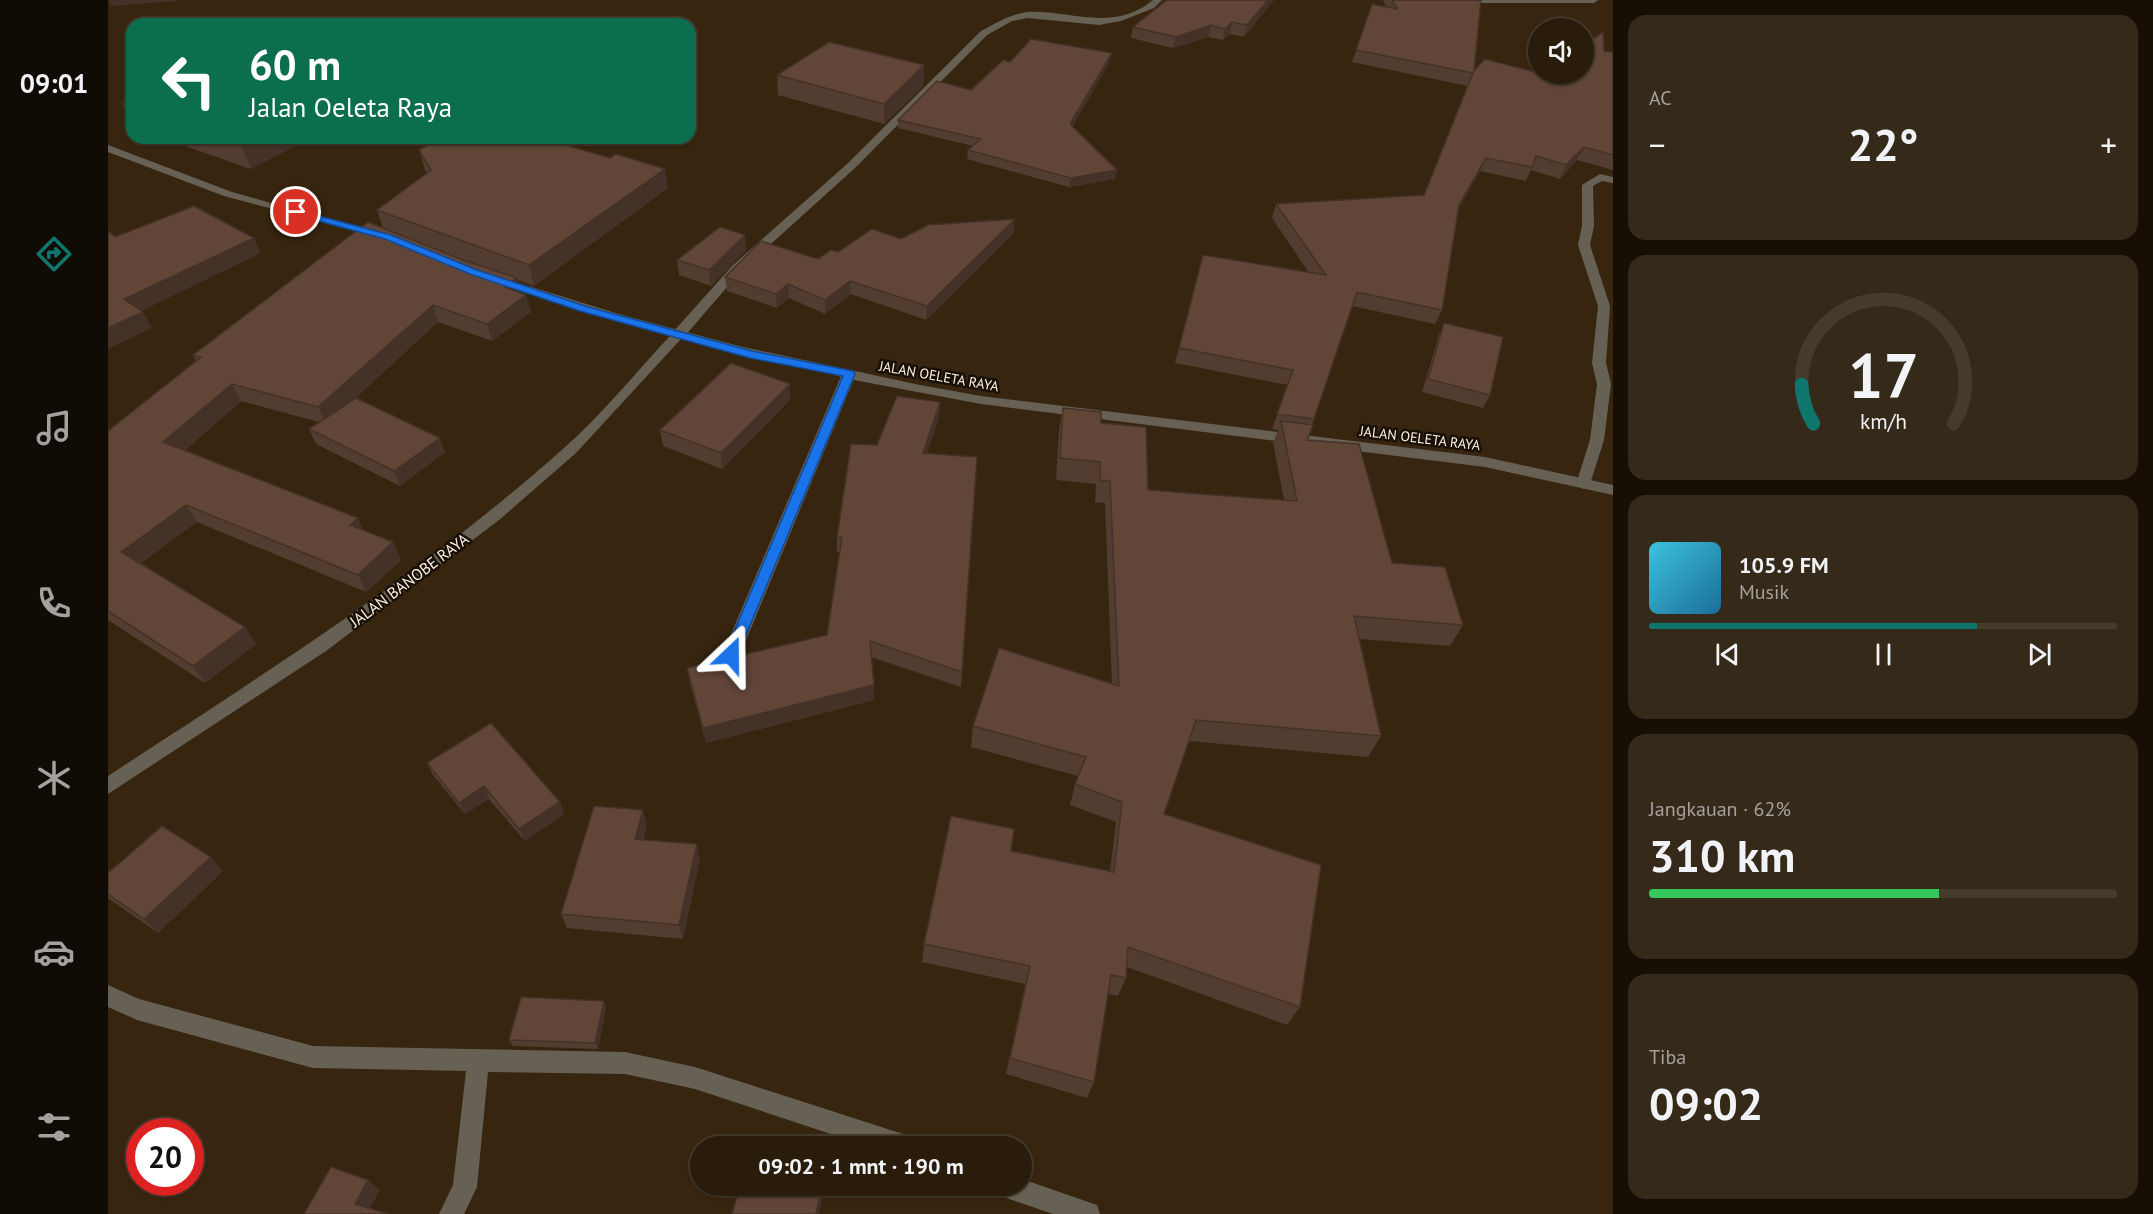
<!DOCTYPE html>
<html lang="id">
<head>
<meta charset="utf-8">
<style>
	:root { --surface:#291c0b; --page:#352919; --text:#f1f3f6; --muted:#a5a19d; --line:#453a2c; --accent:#0f766e }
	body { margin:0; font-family:"PT Sans",sans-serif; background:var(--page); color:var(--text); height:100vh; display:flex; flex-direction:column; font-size:22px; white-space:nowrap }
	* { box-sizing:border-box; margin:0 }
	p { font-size:20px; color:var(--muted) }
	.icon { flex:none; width:33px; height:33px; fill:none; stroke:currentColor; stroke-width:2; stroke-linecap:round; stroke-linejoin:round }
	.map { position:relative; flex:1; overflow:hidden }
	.sheet { display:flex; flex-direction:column; gap:15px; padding:15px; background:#170f06; width:540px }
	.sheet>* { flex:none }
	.top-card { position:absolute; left:18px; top:18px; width:570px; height:126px; border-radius:18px; box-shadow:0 2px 4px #0004,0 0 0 2px var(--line); background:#0b6e4f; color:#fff; overflow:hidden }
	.controls { position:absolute; left:1420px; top:18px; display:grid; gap:12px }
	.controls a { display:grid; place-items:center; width:66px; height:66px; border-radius:50%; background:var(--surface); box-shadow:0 2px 4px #0004,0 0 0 2px var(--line); font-size:30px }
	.speed { position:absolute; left:18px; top:1118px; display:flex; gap:12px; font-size:30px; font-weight:700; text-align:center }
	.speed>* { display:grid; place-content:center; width:78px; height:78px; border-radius:50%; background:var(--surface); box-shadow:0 2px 4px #0004,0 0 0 2px var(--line); line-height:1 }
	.speed .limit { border:9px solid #d22; background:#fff; color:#111 }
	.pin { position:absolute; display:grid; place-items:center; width:51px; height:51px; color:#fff; margin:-26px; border:3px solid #fff; border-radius:50%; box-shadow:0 2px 6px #0007 }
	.me { position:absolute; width:66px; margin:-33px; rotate:23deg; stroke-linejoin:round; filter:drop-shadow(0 0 4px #0008) }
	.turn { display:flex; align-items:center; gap:21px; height:126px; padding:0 24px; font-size:27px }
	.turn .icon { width:78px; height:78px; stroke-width:2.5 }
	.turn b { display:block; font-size:42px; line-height:51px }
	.big { font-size:45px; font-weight:700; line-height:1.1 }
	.sheet .tile { flex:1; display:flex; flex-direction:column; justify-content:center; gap:9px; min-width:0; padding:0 21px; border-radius:18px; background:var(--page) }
	.sheet .dial { align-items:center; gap:0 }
	.dial svg { height:156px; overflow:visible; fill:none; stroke:var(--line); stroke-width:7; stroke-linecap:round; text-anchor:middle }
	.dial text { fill:var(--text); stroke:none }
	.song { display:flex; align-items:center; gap:18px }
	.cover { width:72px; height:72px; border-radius:9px; background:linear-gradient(135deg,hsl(190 70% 55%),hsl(200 70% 35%)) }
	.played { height:6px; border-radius:3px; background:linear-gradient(90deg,var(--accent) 70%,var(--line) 70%) }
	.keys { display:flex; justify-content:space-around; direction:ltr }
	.heat { display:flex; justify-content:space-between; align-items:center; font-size:33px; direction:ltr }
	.charge { height:9px; border-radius:4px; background:linear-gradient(90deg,#34c759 62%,var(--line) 0) }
	.trip { position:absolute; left:582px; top:1136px; width:342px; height:60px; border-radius:30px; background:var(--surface); box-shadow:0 2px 4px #0004,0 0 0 2px var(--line); font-weight:700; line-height:60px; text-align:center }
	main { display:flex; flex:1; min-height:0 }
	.tabs { display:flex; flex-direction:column; width:108px; justify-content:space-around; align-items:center; background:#100b04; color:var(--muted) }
	.tabs .icon { width:42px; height:42px }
	.tabs .selected { color:var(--accent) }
	.tabs b { font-size:27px; color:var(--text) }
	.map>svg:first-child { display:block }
</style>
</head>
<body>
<main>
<nav class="tabs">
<b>09:01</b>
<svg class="icon selected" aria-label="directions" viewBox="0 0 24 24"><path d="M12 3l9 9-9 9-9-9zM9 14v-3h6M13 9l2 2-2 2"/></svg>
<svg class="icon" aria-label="music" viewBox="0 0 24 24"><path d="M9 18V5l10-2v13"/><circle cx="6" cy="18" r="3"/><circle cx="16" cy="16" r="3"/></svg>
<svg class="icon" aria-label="phone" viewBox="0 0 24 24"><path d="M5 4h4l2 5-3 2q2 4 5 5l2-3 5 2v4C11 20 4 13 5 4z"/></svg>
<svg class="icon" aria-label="climate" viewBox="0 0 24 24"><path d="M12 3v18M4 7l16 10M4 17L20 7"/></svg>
<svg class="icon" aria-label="car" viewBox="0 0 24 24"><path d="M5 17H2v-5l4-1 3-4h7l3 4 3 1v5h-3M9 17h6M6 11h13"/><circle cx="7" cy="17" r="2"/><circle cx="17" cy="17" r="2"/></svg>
<svg class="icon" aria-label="filters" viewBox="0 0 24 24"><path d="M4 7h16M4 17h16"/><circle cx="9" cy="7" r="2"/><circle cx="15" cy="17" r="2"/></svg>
</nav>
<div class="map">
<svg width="1505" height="1214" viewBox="0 0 1505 1214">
	<rect width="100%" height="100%" fill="#37250f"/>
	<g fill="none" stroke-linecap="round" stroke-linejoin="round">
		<g fill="#666154" fill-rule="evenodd">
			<path d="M 1045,0 L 1054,0 L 1046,8 L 1013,21 L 991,25 L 920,18 L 904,21 L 879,35 L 747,168 L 633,271 L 575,338 L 565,338 L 565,332 L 625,265 L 739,164 L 873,31 C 888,23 902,14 920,12 C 962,10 1006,33 1045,0 Z"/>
			<path d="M 1492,174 L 1505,177 L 1505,183 L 1494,181 L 1485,186 L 1486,226 L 1482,245 L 1502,306 L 1498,363 L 1503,384 L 1496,440 L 1482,484 L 1475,489 L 1468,484 L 1482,440 L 1489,384 L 1484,363 L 1490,306 L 1470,245 L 1474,226 L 1474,185 Z"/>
			<path d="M 741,370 L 748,374 L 632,655 L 629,660 L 617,660 L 614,655 L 734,374 Z"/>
		</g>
		<g fill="#666154" fill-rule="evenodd">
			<path d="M 1348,0 L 1490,0 L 1486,3 L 1352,3 Z"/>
			<path d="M 0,145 L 124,192 L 278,235 L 272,238 L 116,196 L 0,152 Z"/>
			<path d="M 391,277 L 514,315 L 631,346 L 812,385 L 873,396 L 1377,457 L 1505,485 L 1505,495 L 1377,467 L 873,404 L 751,381 L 573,339 L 468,453 L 391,520 L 218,651 L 0,794 L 0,776 C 156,674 316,573 456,448 C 494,415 527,373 562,336 L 387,284 L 385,281 Z"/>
			<path d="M 0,985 L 31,999 L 205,1046 L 517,1052 L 587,1067 L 795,1134 L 803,1138 L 807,1146 L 759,1146 L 587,1089 L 517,1074 L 380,1072 L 369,1187 L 356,1214 L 331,1214 L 345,1185 L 358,1071 L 205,1068 L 29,1020 L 0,1007 Z"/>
			<path d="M 914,1179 L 989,1205 L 992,1214 L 945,1214 L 887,1194 L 884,1185 L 914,1185 Z"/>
		</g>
	</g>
	<g fill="#533c30" fill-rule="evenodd">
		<path d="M 1059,0 L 1166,0 L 1136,37 L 1122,34 L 1115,40 L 1100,37 L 1065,48 L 1023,38 L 1025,27 Z"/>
		<path d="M 1275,0 L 1373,0 L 1366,71 L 1438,75 L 1496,51 L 1505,52 L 1505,170 L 1469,160 L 1452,179 L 1423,170 L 1418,181 L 1372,171 L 1350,210 L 1334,310 L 1327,324 L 1244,306 L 1199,440 L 1284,563 L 1355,625 L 1342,646 L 1251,639 L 1273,736 L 1260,757 L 1081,741 L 1056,814 L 1192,1007 L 1179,1025 L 1019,967 L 1018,978 L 1010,996 L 1000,994 L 986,1082 L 979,1098 L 898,1074 L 917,984 L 814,962 L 816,944 L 903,851 L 1002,871 L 1008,822 L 962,805 L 967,784 L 970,776 L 863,747 L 865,726 L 1004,684 L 997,503 L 987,502 L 988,484 L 948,480 L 951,430 L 955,408 L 993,423 L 1040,490 L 1176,500 L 1165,443 L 1170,430 L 1164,429 L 1180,385 L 1067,363 L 1095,255 L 1201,273 L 1164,218 L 1168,204 L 1316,195 L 1360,86 L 1244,62 L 1264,4 L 1278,7 Z"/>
		<path d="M 1002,61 L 964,127 L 1007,179 L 961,187 L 859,159 L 860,150 L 865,146 L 790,128 L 790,120 L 863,90 L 902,62 Z"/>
		<path d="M 816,65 L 815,86 L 776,124 L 670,95 L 669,75 Z"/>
		<path d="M 24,99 L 24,123 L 14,103 Z"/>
		<path d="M 54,138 L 202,138 L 143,169 Z"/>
		<path d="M 311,150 L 560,188 L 426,286 L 410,280 L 413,293 L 418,295 L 423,312 L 384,341 L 330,322 L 244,401 L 337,452 L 292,486 L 208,444 L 201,429 L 211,422 L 133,401 L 76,451 L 256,531 L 293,560 L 258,592 L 89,522 L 33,563 L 137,627 L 148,644 L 97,683 L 0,620 L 0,431 L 88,361 L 85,355 L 275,228 L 269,210 L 319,173 L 317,170 ZM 335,252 L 373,266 L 355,260 Z"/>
		<path d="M 906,233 L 818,320 L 743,294 L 717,314 L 681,298 L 669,308 L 619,291 L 617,277 L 710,259 L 730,252 L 793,239 Z"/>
		<path d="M 637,235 L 638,250 L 603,286 L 571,275 L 569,260 Z"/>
		<path d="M 1336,323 L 1382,395 L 1375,408 L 1314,392 L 1331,335 Z"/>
		<path d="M 682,384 L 682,400 L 614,469 L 555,446 L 552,430 Z"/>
		<path d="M 831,418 L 819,453 L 854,672 L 853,687 L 763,657 L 766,685 L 766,700 L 598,743 L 582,684 L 579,668 L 719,635 L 732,552 L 729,552 L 729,537 L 769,445 Z"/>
		<path d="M 319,763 L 452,802 L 456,814 L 417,841 L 381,799 L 357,814 L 325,775 Z"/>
		<path d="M 539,825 L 535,840 L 592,859 L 575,939 L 459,928 L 453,914 Z"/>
		<path d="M 115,871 L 50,933 L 0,898 L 0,873 Z"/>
		<path d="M 496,1001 L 498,1007 L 490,1049 L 405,1046 L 401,1040 Z"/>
	</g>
	<g fill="#443127">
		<path d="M 1,0 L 70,0 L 70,1 L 3,6 Z"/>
		<path d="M 1160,0 L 1166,0 L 1136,37 L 1139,25 Z"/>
		<path d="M 1124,22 L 1122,34 L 1115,40 L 1117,29 Z"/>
		<path d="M 1103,25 L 1100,37 L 1065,48 L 1068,37 Z"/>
		<path d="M 1004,53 L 1002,61 L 960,133 L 962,124 Z"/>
		<path d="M 816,65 L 815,86 L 776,124 L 776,104 Z"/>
		<path d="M 140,138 L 202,138 L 143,169 L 132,142 Z"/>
		<path d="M 1476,147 L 1469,160 L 1452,179 L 1458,165 Z"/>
		<path d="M 1378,158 L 1372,171 L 1345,219 L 1351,205 Z"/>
		<path d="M 557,169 L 560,188 L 426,286 L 421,265 Z"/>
		<path d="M 1009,170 L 1007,179 L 961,187 L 963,178 Z"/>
		<path d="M 907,219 L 906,233 L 818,320 L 819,306 Z"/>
		<path d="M 637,235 L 638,250 L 603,286 L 601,270 Z"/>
		<path d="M 146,238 L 153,253 L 25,315 L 16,299 Z"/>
		<path d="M 409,278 L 414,295 L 397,287 Z"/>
		<path d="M 742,281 L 743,294 L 717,314 L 717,300 Z"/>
		<path d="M 680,284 L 681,298 L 669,308 L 668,294 Z"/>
		<path d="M 418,295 L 423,312 L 384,341 L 379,324 Z"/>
		<path d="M 325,305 L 330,322 L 218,424 L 210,407 Z"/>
		<path d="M 35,312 L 44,328 L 0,349 L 0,328 Z"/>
		<path d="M 124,384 L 133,401 L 65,460 L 55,442 Z"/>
		<path d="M 682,384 L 682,400 L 614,469 L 613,453 Z"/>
		<path d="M 832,402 L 831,418 L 814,469 L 815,453 Z"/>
		<path d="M 332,438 L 337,452 L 292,486 L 286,471 Z"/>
		<path d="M 78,505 L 89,522 L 25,569 L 13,552 Z"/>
		<path d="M 250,518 L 258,536 L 242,525 Z"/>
		<path d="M 285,542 L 293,560 L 258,592 L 250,575 Z"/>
		<path d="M 137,627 L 148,644 L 97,683 L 85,666 Z"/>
		<path d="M 766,685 L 766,700 L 598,743 L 595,728 Z"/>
		<path d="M 376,786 L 381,799 L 357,814 L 351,803 Z"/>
		<path d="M 452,802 L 456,814 L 417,841 L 411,829 Z"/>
		<path d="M 535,810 L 539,825 L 531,853 L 527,839 Z"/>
		<path d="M 589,844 L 592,859 L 575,939 L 571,925 Z"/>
		<path d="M 103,857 L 115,871 L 50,933 L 36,919 Z"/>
		<path d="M 496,1001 L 498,1007 L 490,1049 L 487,1043 Z"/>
		<path d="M 260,1180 L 272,1190 L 259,1214 L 247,1204 Z"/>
		<path d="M 714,1185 L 718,1185 L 711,1214 L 708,1214 Z"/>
	</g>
	<g fill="#614638" stroke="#443127" stroke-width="1.5">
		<path d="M 1059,0 L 1160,0 L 1139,25 L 1124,22 L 1117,29 L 1103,25 L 1068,37 L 1025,27 Z"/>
		<path d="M 1284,0 L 1373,0 L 1366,71 L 1377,59 L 1438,75 L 1440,74 L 1476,74 L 1476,46 L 1495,32 L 1496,51 L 1505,52 L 1505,155 L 1476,147 L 1458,165 L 1428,156 L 1424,167 L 1378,158 L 1351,205 L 1334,310 L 1249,292 L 1206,419 L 1169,414 L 1185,370 L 1071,348 L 1095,255 L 1218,275 L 1168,204 L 1316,195 L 1365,73 L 1248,50 L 1264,4 L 1289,9 Z"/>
		<path d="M 200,22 L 208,24 L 195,24 Z"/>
		<path d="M 923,39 L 1004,53 L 962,124 L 1009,170 L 963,178 L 860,150 L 873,139 L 790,120 L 829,81 L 863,90 L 895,60 L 902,62 Z"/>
		<path d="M 721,42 L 816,65 L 776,104 L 669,75 Z"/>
		<path d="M 24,99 L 24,106 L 14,103 Z"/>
		<path d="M 119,138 L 140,138 L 132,142 Z"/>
		<path d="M 332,138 L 434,138 L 502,158 L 508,154 L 557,169 L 421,265 L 269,210 L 323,170 L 311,150 Z"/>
		<path d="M 86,206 L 146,238 L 16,299 L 35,312 L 0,328 L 0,231 L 7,237 Z"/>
		<path d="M 907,219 L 819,306 L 742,281 L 717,300 L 680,284 L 668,294 L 617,277 L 653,241 L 710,259 L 723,250 L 730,252 L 764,229 L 793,239 L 820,225 Z"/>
		<path d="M 260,222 L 355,260 L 409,278 L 397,287 L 418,295 L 379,324 L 325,305 L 210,407 L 124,384 L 55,442 L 250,518 L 242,525 L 285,542 L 250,575 L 78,505 L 13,552 L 137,627 L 85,666 L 0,611 L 0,431 L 93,357 L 85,355 Z"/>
		<path d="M 612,227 L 637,235 L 601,270 L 569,260 Z"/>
		<path d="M 1336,323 L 1395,337 L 1382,395 L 1320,379 Z"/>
		<path d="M 623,363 L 682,384 L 613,453 L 552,430 Z"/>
		<path d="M 789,396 L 832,402 L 815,453 L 869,457 L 854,672 L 762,641 L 766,685 L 595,728 L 579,668 L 719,635 L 734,537 L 729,537 L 743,444 L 769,445 Z"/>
		<path d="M 248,398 L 332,438 L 286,471 L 201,429 Z"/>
		<path d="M 955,408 L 993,412 L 993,423 L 1038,427 L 1040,490 L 1189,501 L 1173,421 L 1205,425 L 1199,440 L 1251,444 L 1284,563 L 1337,567 L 1355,625 L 1246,616 L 1273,736 L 1088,720 L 1056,814 L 1213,865 L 1192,1007 L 1020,947 L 1018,978 L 1003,975 L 986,1082 L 902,1058 L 922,966 L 816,944 L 843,816 L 906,829 L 903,851 L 1006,872 L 1014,802 L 967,784 L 978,757 L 865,726 L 891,648 L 1011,686 L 1002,481 L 992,480 L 992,462 L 952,458 Z"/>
		<path d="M 383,723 L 452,802 L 411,829 L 376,786 L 351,803 L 319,763 Z"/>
		<path d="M 486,806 L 535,810 L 527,839 L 589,844 L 571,925 L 453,914 Z"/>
		<path d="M 54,826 L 103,857 L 36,919 L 0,894 L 0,873 Z"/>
		<path d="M 413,997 L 496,1001 L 487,1043 L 401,1040 Z"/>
		<path d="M 223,1167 L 260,1180 L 247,1204 L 280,1214 L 196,1214 Z"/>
		<path d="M 632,1185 L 714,1185 L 708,1214 L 624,1214 Z"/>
	</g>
	<path fill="#1a73e8" stroke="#114b97" stroke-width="1.5" d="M 188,210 L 283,235 L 369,270 L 480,307 L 644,351 L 745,371 L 747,374 L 628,659 L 623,661 L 616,655 L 735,376 L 642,358 L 472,311 L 362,274 L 277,239 L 185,214 L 185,210 Z"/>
	<g text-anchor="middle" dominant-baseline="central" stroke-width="5" stroke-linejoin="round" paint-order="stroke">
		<g font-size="14" fill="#fef2e4" stroke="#181007">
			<text transform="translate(831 376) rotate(10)">JALAN OELETA RAYA</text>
			<text transform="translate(1312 438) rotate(7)">JALAN OELETA RAYA</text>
		</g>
		<g font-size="16" fill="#fef2e4" stroke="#181007">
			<text transform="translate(301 580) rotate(-37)">JALAN BANOBE RAYA</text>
		</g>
	</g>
</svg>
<div class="controls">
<a><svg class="icon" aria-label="sound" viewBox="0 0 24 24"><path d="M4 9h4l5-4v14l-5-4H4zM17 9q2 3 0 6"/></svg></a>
</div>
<div class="speed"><div class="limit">20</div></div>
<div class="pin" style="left:188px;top:212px;background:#d93025"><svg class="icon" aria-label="arrive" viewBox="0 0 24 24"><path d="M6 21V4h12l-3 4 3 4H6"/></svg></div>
<svg class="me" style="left:623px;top:655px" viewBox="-20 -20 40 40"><path d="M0-17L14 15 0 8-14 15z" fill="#1a73e8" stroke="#fff" stroke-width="4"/></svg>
<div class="trip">09:02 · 1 mnt · 190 m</div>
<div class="top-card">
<div class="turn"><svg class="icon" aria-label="left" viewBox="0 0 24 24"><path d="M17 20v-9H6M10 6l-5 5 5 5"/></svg><div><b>60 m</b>Jalan Oeleta Raya</div></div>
</div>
</div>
<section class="sheet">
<div class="tile"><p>AC</p>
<div class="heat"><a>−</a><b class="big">22°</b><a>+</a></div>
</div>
<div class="tile dial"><svg viewBox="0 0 100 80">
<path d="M14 69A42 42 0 1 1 86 69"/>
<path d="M14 69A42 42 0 0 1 8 49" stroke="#0f766e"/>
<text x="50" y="56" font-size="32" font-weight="700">17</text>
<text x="50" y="72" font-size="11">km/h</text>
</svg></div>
<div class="tile">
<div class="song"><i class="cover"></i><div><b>105.9 FM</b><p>Musik</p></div></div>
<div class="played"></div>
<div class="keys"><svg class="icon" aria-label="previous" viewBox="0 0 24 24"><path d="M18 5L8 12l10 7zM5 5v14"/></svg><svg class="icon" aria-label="pause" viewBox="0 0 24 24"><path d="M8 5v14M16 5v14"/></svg><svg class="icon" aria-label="next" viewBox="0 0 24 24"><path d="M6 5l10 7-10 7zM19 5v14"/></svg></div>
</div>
<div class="tile"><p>Jangkauan · 62%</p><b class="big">310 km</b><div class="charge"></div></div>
<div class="tile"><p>Tiba</p><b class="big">09:02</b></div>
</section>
</main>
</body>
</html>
